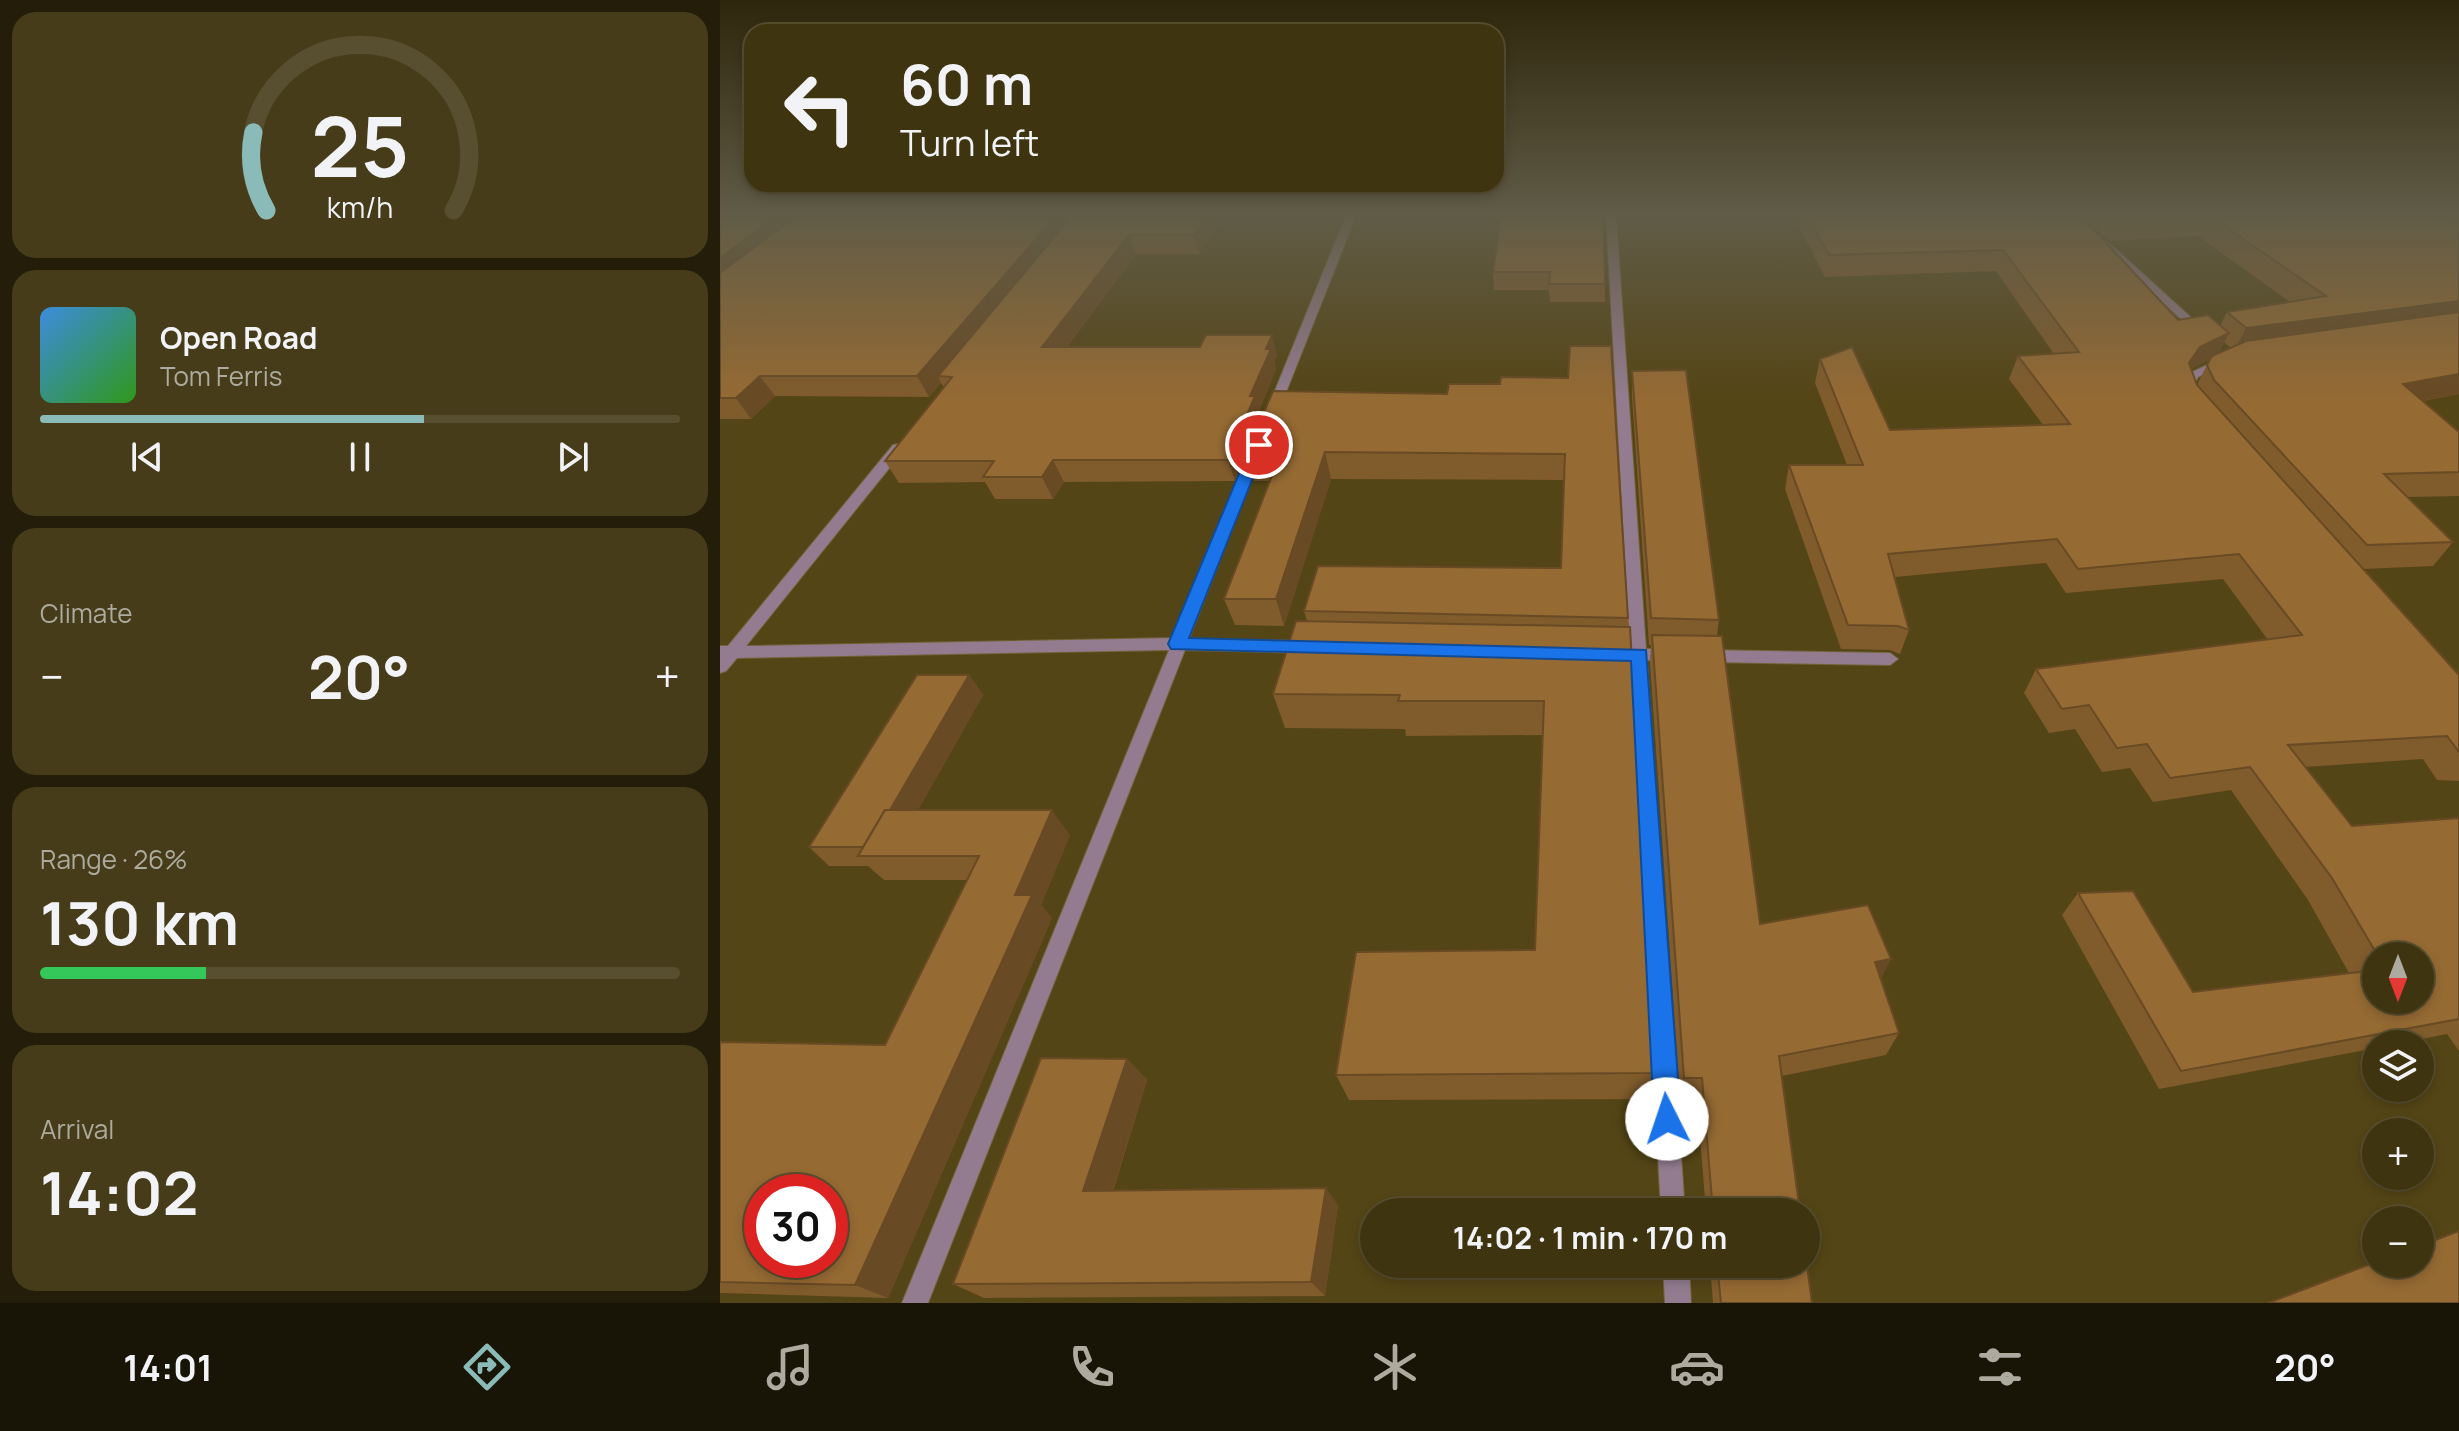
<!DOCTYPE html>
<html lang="en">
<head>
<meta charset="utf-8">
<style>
	:root { --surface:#3f3410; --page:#463c19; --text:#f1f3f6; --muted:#adaa9f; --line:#584f30; --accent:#8bbbb9 }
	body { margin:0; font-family:Manrope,sans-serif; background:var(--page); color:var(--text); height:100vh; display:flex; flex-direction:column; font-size:30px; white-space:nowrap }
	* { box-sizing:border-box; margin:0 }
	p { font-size:26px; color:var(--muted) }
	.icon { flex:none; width:44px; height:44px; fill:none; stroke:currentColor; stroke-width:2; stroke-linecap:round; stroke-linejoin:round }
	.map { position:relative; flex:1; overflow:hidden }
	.drawer { display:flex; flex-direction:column; gap:12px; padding:12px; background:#231d09; width:720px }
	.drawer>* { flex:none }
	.guide { position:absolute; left:24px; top:24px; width:760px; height:168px; border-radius:24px; box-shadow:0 4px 12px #0003,0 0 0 2px var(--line); background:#3f3410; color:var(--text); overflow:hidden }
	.needle { width:52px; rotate:180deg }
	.buttons { position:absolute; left:1642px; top:942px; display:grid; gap:16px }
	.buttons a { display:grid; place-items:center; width:72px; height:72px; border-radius:50%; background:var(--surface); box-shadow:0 4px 12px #0003,0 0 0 2px var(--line); font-size:40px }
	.speed { position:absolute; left:24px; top:1174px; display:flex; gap:16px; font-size:40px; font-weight:700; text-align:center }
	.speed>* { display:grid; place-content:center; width:104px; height:104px; border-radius:50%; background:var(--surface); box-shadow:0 4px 12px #0003,0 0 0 2px var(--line); line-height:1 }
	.speed .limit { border:12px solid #d22; background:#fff; color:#111 }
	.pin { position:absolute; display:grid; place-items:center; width:68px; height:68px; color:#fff; margin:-34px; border:4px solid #fff; border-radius:50%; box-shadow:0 2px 8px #0007 }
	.me { position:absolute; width:88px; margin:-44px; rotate:356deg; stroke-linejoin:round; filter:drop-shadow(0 0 6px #0008) }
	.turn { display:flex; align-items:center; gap:28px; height:168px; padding:0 24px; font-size:36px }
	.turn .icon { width:104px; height:104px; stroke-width:2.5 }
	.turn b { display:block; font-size:56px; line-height:68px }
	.big { font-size:60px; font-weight:700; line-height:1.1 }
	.drawer .card { flex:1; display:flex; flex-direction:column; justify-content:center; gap:12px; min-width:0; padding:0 28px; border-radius:24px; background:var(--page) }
	.drawer .dial { align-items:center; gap:0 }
	.dial svg { height:208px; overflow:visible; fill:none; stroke:var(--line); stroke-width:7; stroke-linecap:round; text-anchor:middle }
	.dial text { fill:var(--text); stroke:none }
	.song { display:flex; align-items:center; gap:24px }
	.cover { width:96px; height:96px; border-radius:12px; background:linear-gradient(135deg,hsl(210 70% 55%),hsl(110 70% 35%)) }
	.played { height:8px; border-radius:4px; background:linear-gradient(90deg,var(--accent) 60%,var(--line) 60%) }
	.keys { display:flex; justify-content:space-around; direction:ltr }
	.heat { display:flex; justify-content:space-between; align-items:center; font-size:44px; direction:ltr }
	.charge { height:12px; border-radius:6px; background:linear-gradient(90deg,#34c759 26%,var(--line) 0) }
	.trip { position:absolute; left:640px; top:1198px; width:460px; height:80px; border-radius:40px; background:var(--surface); box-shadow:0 4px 12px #0003,0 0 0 2px var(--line); font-weight:700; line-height:80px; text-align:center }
	.tab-bar { display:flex; height:128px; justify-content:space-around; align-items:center; background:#191506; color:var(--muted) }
	.tab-bar .icon { width:56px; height:56px }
	.tab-bar .selected { color:var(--accent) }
	.tab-bar b { font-size:36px; color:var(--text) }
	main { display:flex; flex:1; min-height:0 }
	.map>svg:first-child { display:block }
</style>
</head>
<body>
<main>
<section class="drawer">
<div class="card dial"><svg viewBox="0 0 100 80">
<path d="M14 69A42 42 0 1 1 86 69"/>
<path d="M14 69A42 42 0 0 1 9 39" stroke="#8bbbb9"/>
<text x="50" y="56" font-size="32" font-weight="700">25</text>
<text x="50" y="72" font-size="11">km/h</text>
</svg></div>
<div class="card">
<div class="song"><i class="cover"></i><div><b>Open Road</b><p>Tom Ferris</p></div></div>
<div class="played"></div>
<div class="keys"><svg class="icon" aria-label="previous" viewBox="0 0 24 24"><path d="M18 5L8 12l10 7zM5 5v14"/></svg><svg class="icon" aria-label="pause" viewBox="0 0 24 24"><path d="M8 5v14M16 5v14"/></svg><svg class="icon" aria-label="next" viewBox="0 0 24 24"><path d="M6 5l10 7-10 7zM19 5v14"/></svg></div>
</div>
<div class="card"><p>Climate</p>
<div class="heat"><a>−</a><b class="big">20°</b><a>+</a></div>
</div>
<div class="card"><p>Range · 26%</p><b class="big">130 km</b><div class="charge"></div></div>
<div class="card"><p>Arrival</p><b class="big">14:02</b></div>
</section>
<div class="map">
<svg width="1739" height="1303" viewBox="0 0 1739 1303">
	<rect width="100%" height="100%" fill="#544516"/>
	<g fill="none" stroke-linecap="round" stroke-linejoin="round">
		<defs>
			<g id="street">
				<path d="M 626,216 L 636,216 L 559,410 L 557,413 L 549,413 L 547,410 Z"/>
				<path d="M 886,216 L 896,216 L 926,649 L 953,649 L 961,655 L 953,661 L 927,660 L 965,1212 L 941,1212 L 911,660 L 892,660 L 884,654 L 892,648 L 910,648 Z"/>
				<path d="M 1344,216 L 1354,216 L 1398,251 L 1486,331 L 1486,335 L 1478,335 L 1392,255 Z"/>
				<path d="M 1504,357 L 1508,358 L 1508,362 L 1478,377 L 1472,388 L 1475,396 L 1469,400 L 1465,399 L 1460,388 L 1470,373 Z"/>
				<path d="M 538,443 L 544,447 L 469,639 L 589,641 L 597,647 L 589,653 L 465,650 L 208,1303 L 182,1303 L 449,650 L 17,658 L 6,671 L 0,673 L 0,646 L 8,646 L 173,445 L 178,444 L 184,448 L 183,451 L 26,646 L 453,638 L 532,447 Z"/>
				<path d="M 984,650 L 1170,653 L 1178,659 L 1170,665 L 984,662 L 976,656 Z"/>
				<path d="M 943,1264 L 969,1264 L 971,1303 L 945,1303 Z"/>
			</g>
		</defs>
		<use href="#street" stroke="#716337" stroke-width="2"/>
		<use href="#street" fill="#937c90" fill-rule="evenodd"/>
	</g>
	<g fill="#805b2c" fill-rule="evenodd">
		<path d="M 0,216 L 503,216 L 479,254 L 416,254 L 347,347 L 557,355 L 554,362 L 556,369 L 539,411 L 541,417 L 515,481 L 344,482 L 333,499 L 275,499 L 265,482 L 179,483 L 165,461 L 224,387 L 221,383 L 209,397 L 55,396 L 31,419 L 0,419 Z"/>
		<path d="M 781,216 L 885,284 L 885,302 L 830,302 L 829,290 L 774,290 L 773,272 Z"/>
		<path d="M 1075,216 L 1739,216 L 1739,394 L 1703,401 L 1739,432 L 1739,496 L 1688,497 L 1733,542 L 1713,566 L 1643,569 L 1739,675 L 1739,781 L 1717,780 L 1703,759 L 1585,767 L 1632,826 L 1739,818 L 1739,1051 L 1727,1034 L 1676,1044 L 1656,1044 L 1656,1048 L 1439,1089 L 1342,915 L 1358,893 L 1473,992 L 1629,973 L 1588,900 L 1511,790 L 1433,802 L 1410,768 L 1382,772 L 1355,729 L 1329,733 L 1304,693 L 1316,669 L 1548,640 L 1503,579 L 1346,593 L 1326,563 L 1175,577 L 1189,630 L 1180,654 L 1170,650 L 1121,649 L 1065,489 L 1069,465 L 1127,465 L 1095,383 L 1100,359 L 1170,430 L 1323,425 L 1289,379 L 1298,356 L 1334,354 L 1276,271 L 1105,277 L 1075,218 ZM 1376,229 L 1390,241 L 1478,236 L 1570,302 L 1507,312 L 1500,326 L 1458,320 L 1375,231 ZM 1504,342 L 1511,348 L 1498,354 ZM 1490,359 L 1477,385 L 1471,369 ZM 1656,956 L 1700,956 L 1656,1000 Z"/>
		<path d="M 912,371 L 999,620 L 997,636 L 1040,924 L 1161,979 L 1179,1033 L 1166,1055 L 1062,1076 L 1080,1212 L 986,1212 L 977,1099 L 960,1099 L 930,663 L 931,645 L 929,645 L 912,397 Z"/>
		<path d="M 848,378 L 908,618 L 935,1073 L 932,1099 L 629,1100 L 616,1075 L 815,950 L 823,735 L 686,736 L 685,729 L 565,728 L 553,694 L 587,621 L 584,611 L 841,568 L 844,480 L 611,479 L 564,626 L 515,625 L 504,599 L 550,481 L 534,481 L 526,455 L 727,394 L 780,384 Z"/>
		<path d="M 249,675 L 263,695 L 198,810 L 350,835 L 321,905 L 332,918 L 168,1298 L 0,1293 L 0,1042 L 165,1045 L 247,880 L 164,880 L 148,866 L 109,866 L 89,847 Z"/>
		<path d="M 407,1059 L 427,1080 L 393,1191 L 618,1205 L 605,1296 L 264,1298 L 233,1284 Z"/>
		<path d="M 990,1264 L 1086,1264 L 1092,1303 L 993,1303 Z"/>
	</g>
	<g fill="#684a24">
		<path d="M 56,216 L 92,216 L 0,287 L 0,258 Z"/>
		<path d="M 336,216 L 359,216 L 218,376 L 221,383 L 209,397 L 197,376 Z"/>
		<path d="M 486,216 L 503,216 L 479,254 L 474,235 Z"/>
		<path d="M 409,235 L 416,254 L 331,368 L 322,347 Z"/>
		<path d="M 1739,301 L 1739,321 L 1514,351 L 1526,328 Z"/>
		<path d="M 1509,333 L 1497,356 L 1469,370 L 1469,363 L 1480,347 Z"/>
		<path d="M 552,335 L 557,355 L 554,362 L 556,369 L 539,411 L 541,417 L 515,481 L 508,460 L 546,349 Z"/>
		<path d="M 1739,374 L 1739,394 L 1667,407 L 1683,384 Z"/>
		<path d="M 40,376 L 55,396 L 31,419 L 16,398 Z"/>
		<path d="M 605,452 L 611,479 L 564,626 L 556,599 Z"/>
		<path d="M 333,460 L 344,482 L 333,499 L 322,477 Z"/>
		<path d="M 249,675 L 263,695 L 172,856 L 148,847 Z"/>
		<path d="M 332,810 L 350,835 L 321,905 L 332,918 L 168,1298 L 135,1285 L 295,895 Z"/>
		<path d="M 1171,959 L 1159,983 L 1155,962 Z"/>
		<path d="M 407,1059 L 427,1080 L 387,1208 L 363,1191 Z"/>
		<path d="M 606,1188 L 618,1205 L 605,1296 L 591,1282 Z"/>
	</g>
	<g fill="#956a33" stroke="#684a24" stroke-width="2" fill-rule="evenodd">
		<path d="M 0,216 L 56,216 L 0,258 Z"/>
		<path d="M 76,216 L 336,216 L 197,376 L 40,376 L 16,398 L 0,398 L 0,273 Z"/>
		<path d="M 352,216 L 486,216 L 474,235 L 409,235 L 322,347 L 480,347 L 486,335 L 552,335 L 546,349 L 551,349 L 530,396 L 535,396 L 508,460 L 333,460 L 322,477 L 263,477 L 274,461 L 165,461 L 232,377 L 218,376 Z"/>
		<path d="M 781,216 L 883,216 L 885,284 L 829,284 L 830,272 L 773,272 Z"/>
		<path d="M 1088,216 L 1374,216 L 1379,221 L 1366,221 L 1458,320 L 1488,315 L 1509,333 L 1480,347 L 1469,363 L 1477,385 L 1739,675 L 1739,752 L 1727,736 L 1568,745 L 1632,826 L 1739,818 L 1739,1019 L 1461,1071 L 1358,893 L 1413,891 L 1473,992 L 1656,970 L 1656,1000 L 1700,1000 L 1700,956 L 1658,956 L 1612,878 L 1530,767 L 1450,778 L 1427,744 L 1397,748 L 1369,705 L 1342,709 L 1316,669 L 1582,635 L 1519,554 L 1358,569 L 1337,539 L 1168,554 L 1189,630 L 1178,626 L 1128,625 L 1069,465 L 1143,465 L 1100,359 L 1132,347 L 1170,430 L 1350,424 L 1298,356 L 1359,352 L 1283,250 L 1109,255 Z"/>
		<path d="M 1394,216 L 1458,216 L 1398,220 Z"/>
		<path d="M 1490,216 L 1718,216 L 1739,229 L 1739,301 L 1526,328 L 1507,312 L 1606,296 Z"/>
		<path d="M 1739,312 L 1739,374 L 1683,384 L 1739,432 L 1739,472 L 1664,474 L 1733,542 L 1647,545 L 1494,380 L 1487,365 L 1492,356 L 1526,341 Z"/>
		<path d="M 850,346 L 891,346 L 908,618 L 584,611 L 598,566 L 841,568 L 845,454 L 605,452 L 556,599 L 504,599 L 560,455 L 526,455 L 553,391 L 727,394 L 729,384 L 780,384 L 781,377 L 848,378 Z"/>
		<path d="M 966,370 L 999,620 L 931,618 L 912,371 Z"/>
		<path d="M 576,621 L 910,627 L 935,1073 L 616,1075 L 636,952 L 815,950 L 824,701 L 678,701 L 680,695 L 553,694 Z"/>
		<path d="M 932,635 L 1002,636 L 1040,924 L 1148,905 L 1171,959 L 1155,962 L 1179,1033 L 1059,1056 L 1080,1212 L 993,1212 L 982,1078 L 964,1078 Z"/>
		<path d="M 197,675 L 249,675 L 170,810 L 165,810 L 143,847 L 89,847 Z"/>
		<path d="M 165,810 L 332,810 L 295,895 L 312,895 L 135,1285 L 0,1282 L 0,1042 L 165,1045 L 259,856 L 138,856 ZM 42,1192 L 110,1192 L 110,1260 L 42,1260 Z"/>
		<path d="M 321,1058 L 407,1059 L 363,1191 L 606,1188 L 591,1282 L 233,1284 Z"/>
		<path d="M 1739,1231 L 1739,1303 L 1548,1303 L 1656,1262 L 1656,1264 L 1700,1264 L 1700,1246 Z"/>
		<path d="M 1086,1258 L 1092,1303 L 1001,1303 L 997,1264 L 1086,1264 Z"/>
	</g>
	<linearGradient id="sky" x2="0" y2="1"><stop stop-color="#2e260c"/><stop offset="0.54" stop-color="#615c47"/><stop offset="1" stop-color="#615c47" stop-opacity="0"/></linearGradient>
	<rect width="1739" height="399" fill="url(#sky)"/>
	<path fill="#1a73e8" stroke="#114b97" stroke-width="2" d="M 539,440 L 546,445 L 469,638 L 926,650 L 961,1119 L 957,1128 L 947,1132 L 938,1128 L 934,1119 L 911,661 L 451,649 L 448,644 L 531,445 Z"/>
</svg>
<div class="buttons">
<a><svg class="needle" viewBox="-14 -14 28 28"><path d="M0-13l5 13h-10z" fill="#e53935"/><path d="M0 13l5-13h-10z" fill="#adaa9f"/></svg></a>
<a><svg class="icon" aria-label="layers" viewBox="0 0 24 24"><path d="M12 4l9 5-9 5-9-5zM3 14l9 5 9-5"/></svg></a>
<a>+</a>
<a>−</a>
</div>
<div class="speed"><div class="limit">30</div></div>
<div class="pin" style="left:539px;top:445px;background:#d93025"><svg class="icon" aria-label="arrive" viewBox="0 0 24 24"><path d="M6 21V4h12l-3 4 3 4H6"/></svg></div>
<svg class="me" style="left:947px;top:1119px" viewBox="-20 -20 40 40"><circle r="19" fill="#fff"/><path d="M0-13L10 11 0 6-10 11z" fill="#1a73e8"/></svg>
<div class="trip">14:02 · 1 min · 170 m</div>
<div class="guide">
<div class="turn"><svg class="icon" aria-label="left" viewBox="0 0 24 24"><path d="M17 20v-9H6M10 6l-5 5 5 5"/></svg><div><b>60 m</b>Turn left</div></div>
</div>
</div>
</main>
<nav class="tab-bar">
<b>14:01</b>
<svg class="icon selected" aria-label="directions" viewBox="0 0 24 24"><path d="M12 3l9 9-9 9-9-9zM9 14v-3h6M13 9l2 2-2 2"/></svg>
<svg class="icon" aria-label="music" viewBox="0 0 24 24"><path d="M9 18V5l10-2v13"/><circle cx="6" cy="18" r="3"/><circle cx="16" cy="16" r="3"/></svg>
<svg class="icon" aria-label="phone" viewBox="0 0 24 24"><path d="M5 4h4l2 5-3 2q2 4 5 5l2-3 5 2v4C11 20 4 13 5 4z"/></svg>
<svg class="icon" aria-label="climate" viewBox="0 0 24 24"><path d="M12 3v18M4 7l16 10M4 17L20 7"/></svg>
<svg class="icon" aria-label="car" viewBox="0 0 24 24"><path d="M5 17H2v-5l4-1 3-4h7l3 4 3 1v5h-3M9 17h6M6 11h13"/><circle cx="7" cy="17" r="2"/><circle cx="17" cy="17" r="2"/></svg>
<svg class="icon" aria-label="filters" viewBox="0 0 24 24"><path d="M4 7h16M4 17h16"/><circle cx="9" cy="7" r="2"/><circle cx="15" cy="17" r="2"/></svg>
<b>20°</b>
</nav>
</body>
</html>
